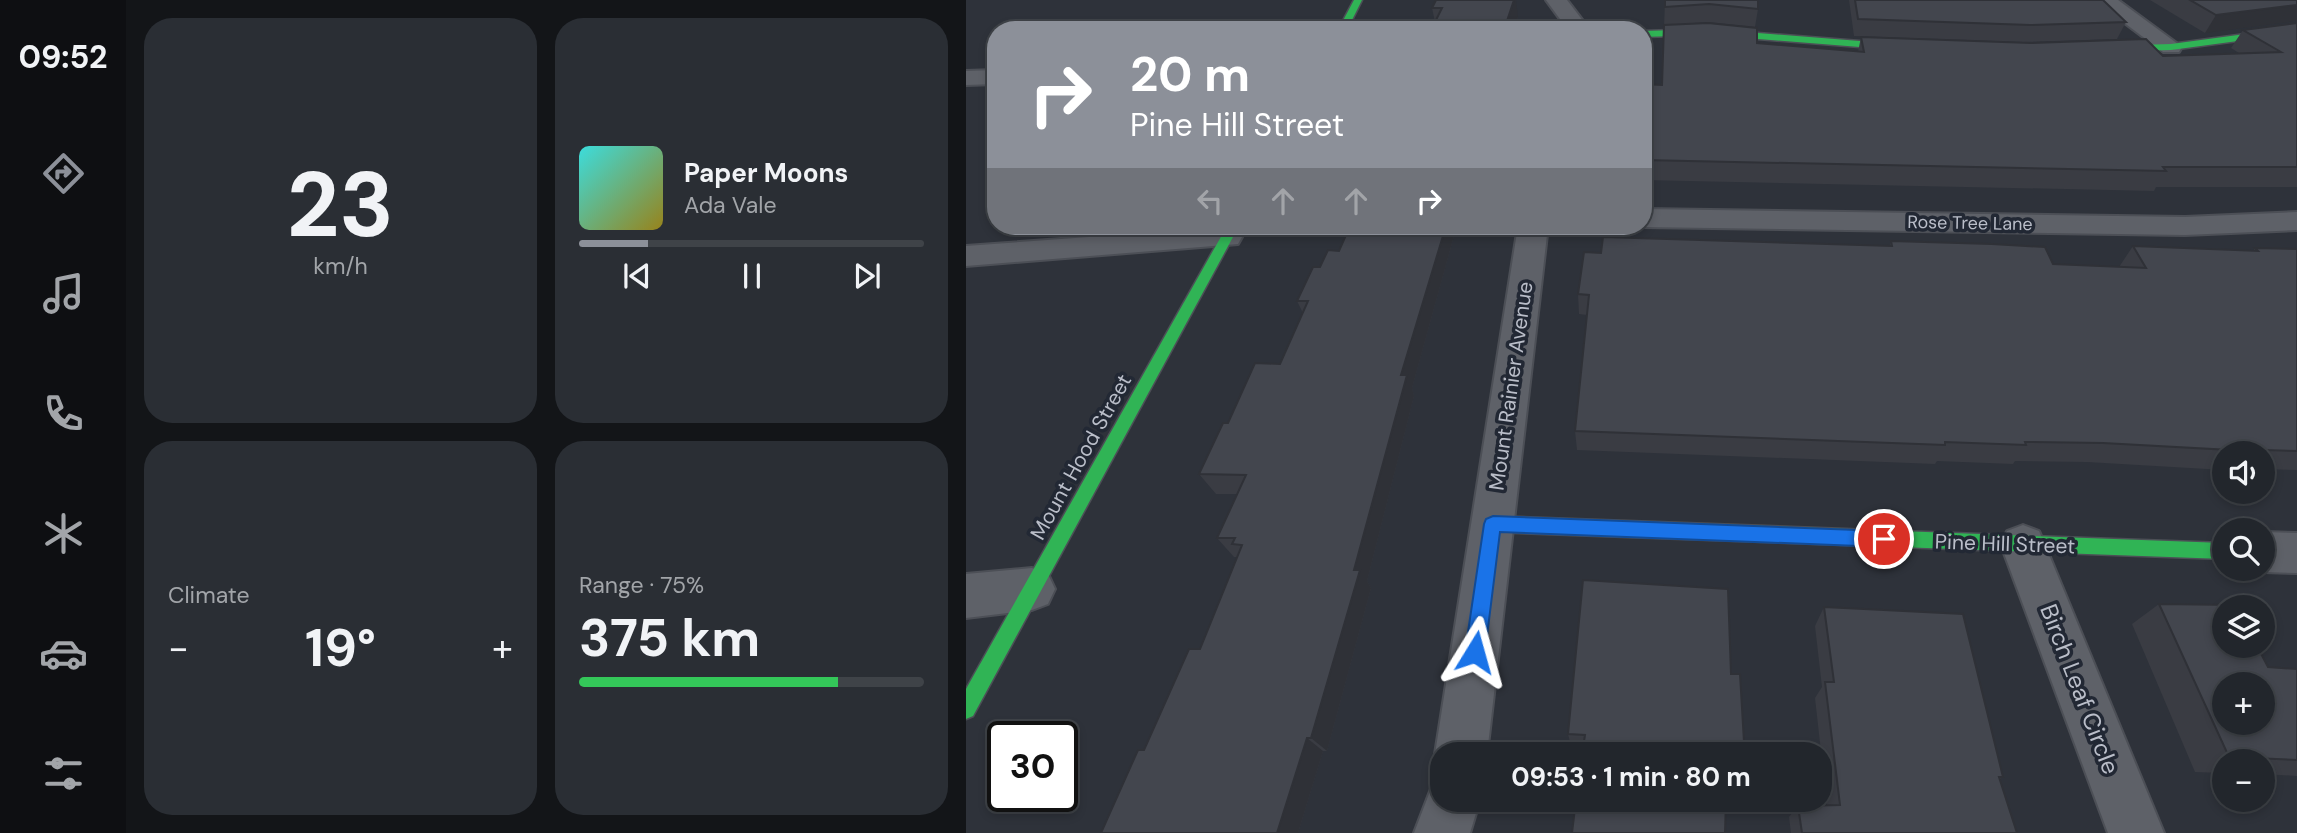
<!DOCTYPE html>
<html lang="en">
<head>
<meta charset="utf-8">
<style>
	:root { --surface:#22262c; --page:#2a2e34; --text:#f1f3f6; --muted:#a2a5a9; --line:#3f4348; --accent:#8c9099 }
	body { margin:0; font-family:"DM Sans",sans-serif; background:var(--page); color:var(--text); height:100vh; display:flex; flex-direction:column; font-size:26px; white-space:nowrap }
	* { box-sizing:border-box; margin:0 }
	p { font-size:23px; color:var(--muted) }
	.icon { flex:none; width:38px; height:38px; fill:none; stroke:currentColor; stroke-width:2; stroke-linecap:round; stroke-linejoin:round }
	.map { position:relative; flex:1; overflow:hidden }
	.sheet { display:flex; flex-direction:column; gap:18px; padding:18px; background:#131518; width:840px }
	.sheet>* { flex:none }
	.banner { position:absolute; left:21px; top:21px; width:665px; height:214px; border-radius:28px; box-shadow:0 4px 10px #0003,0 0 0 2px var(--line); background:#8c9099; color:#fff; overflow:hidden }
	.fabs { position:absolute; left:1246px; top:441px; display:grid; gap:14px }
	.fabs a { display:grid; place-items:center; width:63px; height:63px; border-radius:50%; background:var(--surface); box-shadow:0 4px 10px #0003,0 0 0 2px var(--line); font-size:35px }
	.speed { position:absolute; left:21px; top:721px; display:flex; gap:14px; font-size:35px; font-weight:700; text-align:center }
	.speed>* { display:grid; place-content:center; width:91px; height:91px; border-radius:50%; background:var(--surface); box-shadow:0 4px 10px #0003,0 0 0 2px var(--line); line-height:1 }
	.speed .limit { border:4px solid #111; border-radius:10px; background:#fff; color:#111 }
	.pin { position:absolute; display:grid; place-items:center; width:60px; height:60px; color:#fff; margin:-30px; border:4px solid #fff; border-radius:50%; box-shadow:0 2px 7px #0007 }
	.me { position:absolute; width:77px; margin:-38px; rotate:8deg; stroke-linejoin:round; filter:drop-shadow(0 0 5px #0008) }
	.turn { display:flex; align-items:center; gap:24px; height:147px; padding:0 28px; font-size:32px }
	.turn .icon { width:91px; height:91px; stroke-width:2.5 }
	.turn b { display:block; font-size:49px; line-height:60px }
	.lanes { display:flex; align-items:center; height:66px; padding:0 28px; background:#0003; justify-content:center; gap:35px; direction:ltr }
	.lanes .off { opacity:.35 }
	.big { font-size:52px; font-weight:700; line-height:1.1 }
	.sheet .tile { flex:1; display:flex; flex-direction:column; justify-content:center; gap:10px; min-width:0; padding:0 24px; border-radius:28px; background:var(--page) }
	.sheet .dial { align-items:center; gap:0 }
	.dial b { font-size:91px; line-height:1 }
	.song { display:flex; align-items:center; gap:21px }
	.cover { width:84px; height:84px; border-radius:10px; background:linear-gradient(135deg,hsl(180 70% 55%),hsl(50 70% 35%)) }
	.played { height:7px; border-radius:4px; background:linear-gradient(90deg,var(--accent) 20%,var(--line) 20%) }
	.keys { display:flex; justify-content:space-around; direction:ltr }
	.heat { display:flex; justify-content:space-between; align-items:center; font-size:38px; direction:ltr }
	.charge { height:10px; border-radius:5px; background:linear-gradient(90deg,#34c759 75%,var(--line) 0) }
	.sheet .tiles { flex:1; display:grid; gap:18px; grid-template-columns:repeat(2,1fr) }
	.trip { position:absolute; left:464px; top:742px; width:402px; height:70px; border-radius:28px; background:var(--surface); box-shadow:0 4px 10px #0003,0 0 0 2px var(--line); font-weight:700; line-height:70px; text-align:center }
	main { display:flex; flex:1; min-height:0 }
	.dock { display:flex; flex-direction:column; width:126px; justify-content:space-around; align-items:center; background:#0e0f12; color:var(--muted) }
	.dock .icon { width:49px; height:49px }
	.dock .selected { color:var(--accent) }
	.dock b { font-size:32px; color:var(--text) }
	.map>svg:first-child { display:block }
</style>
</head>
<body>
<main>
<nav class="dock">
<b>09:52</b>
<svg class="icon selected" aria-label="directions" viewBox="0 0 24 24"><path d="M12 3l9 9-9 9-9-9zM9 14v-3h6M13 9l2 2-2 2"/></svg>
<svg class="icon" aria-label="music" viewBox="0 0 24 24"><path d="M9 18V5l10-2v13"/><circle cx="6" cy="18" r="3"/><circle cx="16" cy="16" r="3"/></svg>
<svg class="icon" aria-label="phone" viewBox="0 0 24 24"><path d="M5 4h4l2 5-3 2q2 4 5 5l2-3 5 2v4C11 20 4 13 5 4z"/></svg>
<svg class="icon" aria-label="climate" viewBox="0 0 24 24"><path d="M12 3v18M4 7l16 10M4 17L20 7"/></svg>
<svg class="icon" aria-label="car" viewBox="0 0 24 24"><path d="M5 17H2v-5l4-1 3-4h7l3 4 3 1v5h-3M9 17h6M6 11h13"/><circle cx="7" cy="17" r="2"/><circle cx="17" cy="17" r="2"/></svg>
<svg class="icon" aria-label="filters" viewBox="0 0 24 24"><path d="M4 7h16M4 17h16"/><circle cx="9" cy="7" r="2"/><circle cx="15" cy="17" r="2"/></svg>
</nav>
<section class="sheet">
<div class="tiles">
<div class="tile dial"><b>23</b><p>km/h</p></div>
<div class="tile">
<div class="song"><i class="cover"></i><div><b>Paper Moons</b><p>Ada Vale</p></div></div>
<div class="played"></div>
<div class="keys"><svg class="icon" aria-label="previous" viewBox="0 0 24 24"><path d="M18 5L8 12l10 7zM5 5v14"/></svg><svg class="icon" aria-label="pause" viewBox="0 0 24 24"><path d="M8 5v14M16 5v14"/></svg><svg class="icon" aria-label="next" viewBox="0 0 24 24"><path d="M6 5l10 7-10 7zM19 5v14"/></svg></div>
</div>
<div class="tile"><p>Climate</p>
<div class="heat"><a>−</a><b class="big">19°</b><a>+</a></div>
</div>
<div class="tile"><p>Range · 75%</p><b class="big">375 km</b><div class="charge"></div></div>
</div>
</section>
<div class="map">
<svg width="1331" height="833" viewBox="0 0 1331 833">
	<rect width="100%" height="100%" fill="#2e323a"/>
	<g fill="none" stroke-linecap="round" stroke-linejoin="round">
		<defs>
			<g id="street">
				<path d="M 580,0 L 601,0 L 624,30 L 602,30 Z"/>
				<path d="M 1128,0 L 1152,0 L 1216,47 L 1213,52 L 1197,52 Z"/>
				<path d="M 30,70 L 30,84 L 0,85 L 0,71 Z"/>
				<path d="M 677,209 L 1219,217 L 1331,212 L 1331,230 L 1219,235 L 677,227 L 672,226 L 677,226 Z"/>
				<path d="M 552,226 L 582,226 L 521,754 L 476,754 L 476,772 L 469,754 Z"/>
				<path d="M 261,227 L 272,230 L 276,237 L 272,244 L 0,266 L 0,246 Z"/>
				<path d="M 1057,525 L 1073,531 L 1079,545 L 1198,833 L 1142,833 L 1035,545 L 1041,531 Z"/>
				<path d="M 1297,532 L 1331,533 L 1331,573 L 1297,572 L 1289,569 L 1297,569 Z"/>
				<path d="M 66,568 L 82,574 L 89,589 L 82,604 L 66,610 L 0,618 L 0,574 Z"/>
				<path d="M 476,777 L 476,800 L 514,800 L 504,833 L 448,833 L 468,781 Z"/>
			</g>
			<g id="fast">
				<path d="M 388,0 L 396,0 L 381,30 L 372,30 Z"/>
				<path d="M 1331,27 L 1331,33 L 1205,50 L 1137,52 L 1132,49 L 1137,46 L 1205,44 Z"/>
				<path d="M 741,29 L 944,45 L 949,48 L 944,51 L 741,35 L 677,37 L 677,31 Z"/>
				<path d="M 261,226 L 273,226 L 7,716 L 0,719 L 0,689 Z"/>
				<path d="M 527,516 L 1258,543 L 1258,559 L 527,532 L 521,529 L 518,524 L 521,519 Z"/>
			</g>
		</defs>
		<use href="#street" stroke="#4c4f56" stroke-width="4"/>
		<use href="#fast" stroke="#4c4f56" stroke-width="3"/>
		<use href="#street" fill="#5e6168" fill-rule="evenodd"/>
		<use href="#fast" fill="#30b455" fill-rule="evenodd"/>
	</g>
	<g fill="#3a3c43">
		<path d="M 470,0 L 552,17 L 547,30 L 465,30 L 469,22 L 466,8 Z"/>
		<path d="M 699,0 L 792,9 L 789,27 L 741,22 L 718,24 L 791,43 L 892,52 L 895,37 L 1197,56 L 1273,53 L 1265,48 L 1277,30 L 1331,23 L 1331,187 L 1190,187 L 1188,191 L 677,180 L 677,84 L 696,85 Z"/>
		<path d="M 883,0 L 1137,0 L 1160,22 L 1151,39 L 1057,42 L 888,36 Z"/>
		<path d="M 1184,0 L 1331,0 L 1239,33 Z"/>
		<path d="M 489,232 L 446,388 L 448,396 L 401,581 L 405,588 L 361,751 L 357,751 L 332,833 L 135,833 L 178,750 L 234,649 L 271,557 L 268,557 L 251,538 L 271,494 L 250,494 L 233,474 L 262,423 L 314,364 L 337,313 L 331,301 L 354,267 L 373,251 Z"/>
		<path d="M 925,241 L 1087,264 L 1153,267 L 1167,246 L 1287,251 L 1289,248 L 1331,249 L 1331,470 L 1297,469 L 1297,453 L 1258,453 L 1258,470 L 1121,462 L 1049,461 L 1047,464 L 971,461 L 969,464 L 611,450 L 609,431 L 621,315 L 613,314 L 612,294 L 635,253 L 924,246 Z"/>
		<path d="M 1193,604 L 1302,667 L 1331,669 L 1331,776 L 1297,774 L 1297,761 L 1258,761 L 1258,773 L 1229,772 L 1166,624 Z"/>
		<path d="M 858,607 L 1037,777 L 1034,779 L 1051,833 L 825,833 L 823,817 L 832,806 L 861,805 L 849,698 L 856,687 L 849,626 Z"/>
		<path d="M 765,674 L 778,742 L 773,754 L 605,746 L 602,734 Z"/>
	</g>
	<g fill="#2f3137">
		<path d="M 548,0 L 550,0 L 552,17 L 547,30 L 538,30 Z"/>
		<path d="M 1331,0 L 1331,21 L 1239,33 L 1250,15 Z"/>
		<path d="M 480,226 L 488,226 L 489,232 L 446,388 L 448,396 L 401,581 L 405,588 L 361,751 L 345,738 L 435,375 Z"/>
		<path d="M 341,738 L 357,751 L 332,833 L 311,833 Z"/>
	</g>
	<g fill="#43464e" stroke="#2f3137" stroke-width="2" fill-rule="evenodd">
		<path d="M 470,0 L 548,0 L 538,30 L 465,30 L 476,8 L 466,8 Z"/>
		<path d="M 699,0 L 792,0 L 792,9 L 743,4 L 699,7 Z"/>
		<path d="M 889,0 L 1137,0 L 1160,22 L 1064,25 L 892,19 Z"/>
		<path d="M 1224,0 L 1331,0 L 1331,5 L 1250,15 Z"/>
		<path d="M 742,23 L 791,28 L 791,43 L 898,52 L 895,37 L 1065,43 L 1180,39 L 1197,56 L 1315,52 L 1277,30 L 1331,23 L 1331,167 L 1197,167 L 1200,171 L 677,160 L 677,84 L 696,85 L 698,25 Z"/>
		<path d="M 384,226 L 480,226 L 435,375 L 441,375 L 388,570 L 394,570 L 345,738 L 341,738 L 311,833 L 135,833 L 172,750 L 178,750 L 223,649 L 234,649 L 276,545 L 266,544 L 269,538 L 251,538 L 280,475 L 233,474 L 257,423 L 262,423 L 289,363 L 314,364 L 342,301 L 331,301 L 347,267 L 354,267 L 362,250 L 373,251 Z"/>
		<path d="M 637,237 L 926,246 L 925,241 L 1026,244 L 1079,247 L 1087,264 L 1180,268 L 1167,246 L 1292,251 L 1289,248 L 1331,249 L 1331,451 L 1300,450 L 1302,452 L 1137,443 L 1059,442 L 1060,445 L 979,442 L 979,445 L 609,431 L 623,295 L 612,294 L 618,252 L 635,253 Z"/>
		<path d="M 617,580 L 762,589 L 765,674 L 774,674 L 778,742 L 762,741 L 761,754 L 616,754 L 619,735 L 602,734 Z"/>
		<path d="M 1193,604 L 1270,605 L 1271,607 L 1258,607 L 1258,646 L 1291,646 L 1302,667 L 1331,669 L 1331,760 L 1263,757 ZM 1258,684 L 1297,684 L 1297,723 L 1258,723 Z"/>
		<path d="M 858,607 L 997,614 L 1037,777 L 1033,777 L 1051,833 L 836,833 L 832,806 L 874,805 L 859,682 L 868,682 Z"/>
		<path d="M 610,800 L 760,800 L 759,833 L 606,833 Z"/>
	</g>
	<path fill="#1a73e8" stroke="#114b97" stroke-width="2" d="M 527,516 L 918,531 L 924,534 L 927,539 L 924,545 L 918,547 L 534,532 L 519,652 L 516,659 L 509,662 L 502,659 L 499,652 L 518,524 L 520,519 Z"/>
	<g text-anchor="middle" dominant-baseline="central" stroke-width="7" stroke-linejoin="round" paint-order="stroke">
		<g font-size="18" fill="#babec9" stroke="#222834">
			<text transform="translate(1004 223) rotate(1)">Rose Tree Lane</text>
		</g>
		<g font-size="21" fill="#babec9" stroke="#222834">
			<text transform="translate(545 386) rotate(-82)">Mount Rainier Avenue</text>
			<text transform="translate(115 457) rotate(-61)">Mount Hood Street</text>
			<text transform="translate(1039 544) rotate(2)">Pine Hill Street</text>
		</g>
		<g font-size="24" fill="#babec9" stroke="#222834">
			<text transform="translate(1114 689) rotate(69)">Birch Leaf Circle</text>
		</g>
	</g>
</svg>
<div class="fabs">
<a><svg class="icon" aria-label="sound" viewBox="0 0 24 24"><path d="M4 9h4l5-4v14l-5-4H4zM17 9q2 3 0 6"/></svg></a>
<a><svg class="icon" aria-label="search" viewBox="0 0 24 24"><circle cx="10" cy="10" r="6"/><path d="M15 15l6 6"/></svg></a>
<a><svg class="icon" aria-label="layers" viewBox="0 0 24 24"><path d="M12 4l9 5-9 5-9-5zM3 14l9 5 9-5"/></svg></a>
<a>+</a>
<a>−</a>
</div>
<div class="speed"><div class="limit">30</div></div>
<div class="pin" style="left:918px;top:539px;background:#d93025"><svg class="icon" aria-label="arrive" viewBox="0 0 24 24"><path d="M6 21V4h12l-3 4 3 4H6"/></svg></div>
<svg class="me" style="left:509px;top:652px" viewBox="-20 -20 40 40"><path d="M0-17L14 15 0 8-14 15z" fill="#1a73e8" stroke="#fff" stroke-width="4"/></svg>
<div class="trip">09:53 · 1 min · 80 m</div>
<div class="banner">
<div class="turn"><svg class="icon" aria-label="right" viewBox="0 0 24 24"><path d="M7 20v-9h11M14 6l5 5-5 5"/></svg><div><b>20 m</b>Pine Hill Street</div></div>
<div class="lanes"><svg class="icon off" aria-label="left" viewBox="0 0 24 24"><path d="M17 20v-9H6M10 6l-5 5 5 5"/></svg><svg class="icon off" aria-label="ahead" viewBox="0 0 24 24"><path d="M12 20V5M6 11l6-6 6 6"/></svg><svg class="icon off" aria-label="ahead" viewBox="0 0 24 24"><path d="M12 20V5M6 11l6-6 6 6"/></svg><svg class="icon" aria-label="right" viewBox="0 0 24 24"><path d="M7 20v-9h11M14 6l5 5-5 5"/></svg></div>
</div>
</div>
</main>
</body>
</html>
